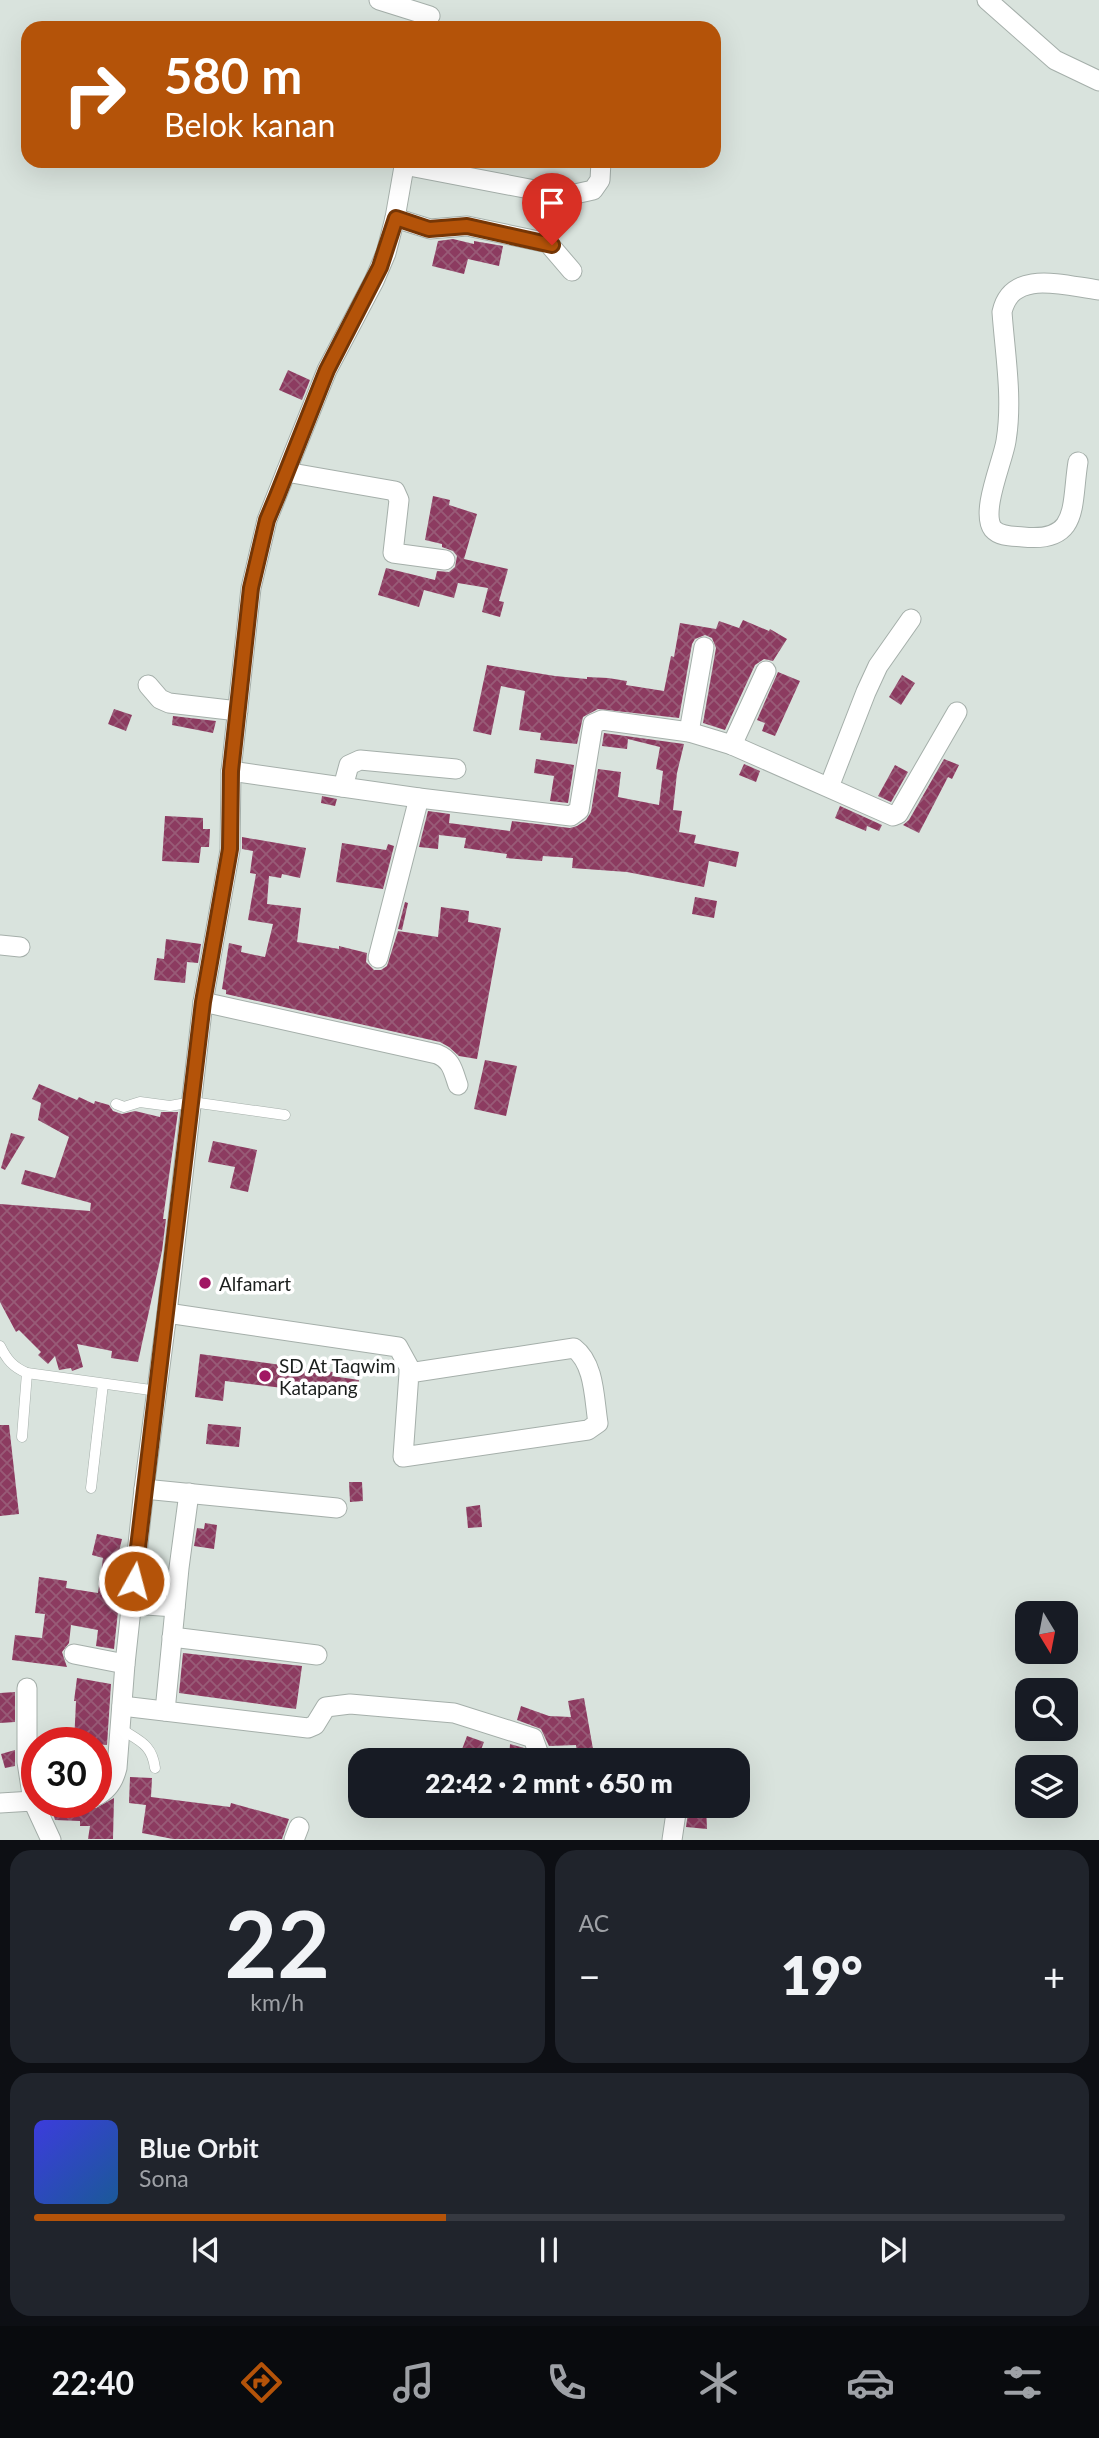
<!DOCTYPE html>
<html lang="id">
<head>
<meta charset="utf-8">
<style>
	:root { --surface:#171b24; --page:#20242c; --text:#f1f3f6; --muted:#9ea1a6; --line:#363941; --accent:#b45309 }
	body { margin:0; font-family:Lato,sans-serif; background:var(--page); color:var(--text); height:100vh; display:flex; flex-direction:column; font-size:26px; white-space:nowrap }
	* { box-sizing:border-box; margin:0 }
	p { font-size:23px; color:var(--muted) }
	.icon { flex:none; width:38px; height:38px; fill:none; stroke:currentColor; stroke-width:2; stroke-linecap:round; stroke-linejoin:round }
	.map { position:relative; height:1840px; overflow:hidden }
	.panel { display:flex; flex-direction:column; gap:10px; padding:10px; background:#0d0f14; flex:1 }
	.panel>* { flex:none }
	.guide { position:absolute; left:21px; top:21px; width:700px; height:147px; border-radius:21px; box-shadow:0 7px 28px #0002; background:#b45309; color:#fff; overflow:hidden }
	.needle { width:46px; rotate:170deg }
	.controls { position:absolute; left:1015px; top:1601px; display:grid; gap:14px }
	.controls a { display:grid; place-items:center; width:63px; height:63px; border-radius:14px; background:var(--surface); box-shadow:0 7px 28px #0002; font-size:35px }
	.speed { position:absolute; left:21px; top:1727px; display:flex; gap:14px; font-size:35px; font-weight:700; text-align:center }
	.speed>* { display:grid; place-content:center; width:91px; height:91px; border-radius:50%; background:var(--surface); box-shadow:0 7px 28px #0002; line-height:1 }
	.speed .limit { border:10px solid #d22; background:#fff; color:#111 }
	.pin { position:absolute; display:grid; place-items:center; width:60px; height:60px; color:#fff; margin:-72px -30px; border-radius:50% 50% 50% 0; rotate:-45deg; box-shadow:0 0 7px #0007 }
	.pin .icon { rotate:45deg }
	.me { position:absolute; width:77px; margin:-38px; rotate:7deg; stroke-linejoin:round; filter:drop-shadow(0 0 5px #0008) }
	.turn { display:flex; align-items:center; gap:24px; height:147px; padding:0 28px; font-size:32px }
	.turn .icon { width:91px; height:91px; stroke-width:2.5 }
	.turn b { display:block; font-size:49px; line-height:60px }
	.big { font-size:52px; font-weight:800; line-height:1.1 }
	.panel .card { flex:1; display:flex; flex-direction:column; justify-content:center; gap:10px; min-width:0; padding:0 24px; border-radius:21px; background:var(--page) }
	.panel .dial { align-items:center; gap:0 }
	.dial b { font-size:91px; line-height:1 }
	.song { display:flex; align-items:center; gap:21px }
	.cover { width:84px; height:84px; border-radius:10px; background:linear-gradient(135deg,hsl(240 70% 55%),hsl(210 70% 35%)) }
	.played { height:7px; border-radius:4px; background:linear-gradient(90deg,var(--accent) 40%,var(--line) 40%) }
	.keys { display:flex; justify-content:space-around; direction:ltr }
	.heat { display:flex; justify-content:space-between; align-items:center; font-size:38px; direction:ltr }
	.panel .tiles { flex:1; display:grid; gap:10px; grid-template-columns:1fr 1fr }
	.card:last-child { grid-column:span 2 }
	.trip { position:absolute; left:348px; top:1748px; width:402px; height:70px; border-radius:21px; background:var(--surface); box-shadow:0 7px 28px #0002; font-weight:800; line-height:70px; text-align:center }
	.tab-bar { display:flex; height:112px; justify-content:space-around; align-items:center; background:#090b0e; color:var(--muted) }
	.tab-bar .icon { width:49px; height:49px }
	.tab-bar .selected { color:var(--accent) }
	.tab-bar b { font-size:32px; color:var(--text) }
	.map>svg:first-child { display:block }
</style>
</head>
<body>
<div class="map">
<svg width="1099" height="1840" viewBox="0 0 1099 1840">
	<defs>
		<pattern id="building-cross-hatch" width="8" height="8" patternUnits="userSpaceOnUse" patternTransform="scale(1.75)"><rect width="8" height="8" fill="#8c3b60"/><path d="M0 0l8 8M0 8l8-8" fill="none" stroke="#985b77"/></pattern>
	</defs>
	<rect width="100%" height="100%" fill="#d9e3dd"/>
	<g fill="url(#building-cross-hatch)">
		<path d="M 453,239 L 474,244 L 474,241 L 503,246 L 499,266 L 468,259 L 464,274 L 432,266 L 438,241 Z"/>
		<path d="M 288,370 L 310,380 L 302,400 L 279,390 Z"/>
		<path d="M 433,496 L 450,500 L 449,505 L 477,514 L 464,559 L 508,569 L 499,601 L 504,602 L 500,617 L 482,612 L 488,588 L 458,583 L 454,598 L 424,590 L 419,607 L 378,595 L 386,568 L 435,580 L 437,571 L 449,572 L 455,567 L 457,556 L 453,551 L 442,547 L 442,544 L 425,540 Z"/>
		<path d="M 743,620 L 769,631 L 770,629 L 787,639 L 773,661 L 764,659 L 755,665 L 725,730 L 703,723 L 716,648 L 712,638 L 705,635 L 695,639 L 692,644 L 679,718 L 598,709 L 583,717 L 577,744 L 540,740 L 541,733 L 519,730 L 525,691 L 501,686 L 491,735 L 473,731 L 487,665 L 555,676 L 587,679 L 587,677 L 608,678 L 627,681 L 626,685 L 664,691 L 671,656 L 674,657 L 680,623 L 716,629 L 719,621 L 739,628 Z"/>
		<path d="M 778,672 L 800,681 L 775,736 L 762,731 L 765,723 L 757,720 Z"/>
		<path d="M 902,675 L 915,683 L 901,705 L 889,697 Z"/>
		<path d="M 114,709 L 132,715 L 126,731 L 108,724 Z"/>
		<path d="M 173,716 L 216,721 L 213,733 L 172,725 Z"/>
		<path d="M 604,733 L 684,744 L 677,773 L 673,810 L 682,811 L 679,832 L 696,835 L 694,843 L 739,852 L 736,867 L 709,861 L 704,887 L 627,872 L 572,868 L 573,858 L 543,856 L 542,861 L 506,858 L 507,854 L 464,848 L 466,838 L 439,835 L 438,849 L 419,847 L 428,811 L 450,814 L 449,823 L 510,831 L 512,821 L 570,828 L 577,826 L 586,820 L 591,812 L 598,769 L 621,772 L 618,797 L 659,805 L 663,771 L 656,769 L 660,747 L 628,739 L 627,749 L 602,746 Z"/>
		<path d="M 536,759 L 574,765 L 568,803 L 550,801 L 554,776 L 534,773 Z"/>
		<path d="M 944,759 L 959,765 L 952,779 L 948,777 L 919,833 L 903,825 L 909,820 Z"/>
		<path d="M 744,764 L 760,771 L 756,782 L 739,775 Z"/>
		<path d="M 895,765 L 908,772 L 891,802 L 878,796 Z"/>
		<path d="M 322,796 L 337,799 L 335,806 L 321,803 Z"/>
		<path d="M 840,806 L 882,825 L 879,831 L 867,826 L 866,831 L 835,818 Z"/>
		<path d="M 165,816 L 203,818 L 203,829 L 210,829 L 209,847 L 201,847 L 199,863 L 162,861 Z"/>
		<path d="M 242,837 L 306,848 L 300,878 L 282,874 L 281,878 L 269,876 L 267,904 L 301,908 L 297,942 L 339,949 L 339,946 L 367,953 L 366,962 L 374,970 L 381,970 L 387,966 L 398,931 L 438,937 L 441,907 L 469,911 L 468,922 L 501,928 L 477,1059 L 459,1056 L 449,1047 L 440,1042 L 226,994 L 226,990 L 222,989 L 229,943 L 242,946 L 241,952 L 265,957 L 273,924 L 248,920 L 256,874 L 250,873 L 253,851 L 242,849 Z"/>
		<path d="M 342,843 L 386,850 L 388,844 L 394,846 L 383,889 L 336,882 Z"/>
		<path d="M 695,897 L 717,901 L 714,918 L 692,914 Z"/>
		<path d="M 405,902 L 408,903 L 402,930 L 398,929 Z"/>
		<path d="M 166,939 L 201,944 L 198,963 L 187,962 L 185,983 L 154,980 L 157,958 L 164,959 Z"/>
		<path d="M 485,1060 L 517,1066 L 506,1116 L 474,1109 Z"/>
		<path d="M 39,1084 L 77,1100 L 79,1097 L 94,1104 L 95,1101 L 109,1105 L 113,1111 L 122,1114 L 135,1111 L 160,1117 L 161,1112 L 178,1112 L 163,1219 L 166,1219 L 162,1251 L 138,1362 L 111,1358 L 112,1351 L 77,1344 L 83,1367 L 72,1371 L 71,1368 L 59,1370 L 55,1356 L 48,1364 L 38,1355 L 41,1352 L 19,1330 L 16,1332 L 0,1302 L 0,1204 L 90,1211 L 91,1203 L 21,1184 L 25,1170 L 55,1178 L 69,1137 L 38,1120 L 41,1103 L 32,1099 Z"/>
		<path d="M 11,1133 L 25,1137 L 5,1170 L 1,1168 Z"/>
		<path d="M 213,1141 L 257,1150 L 248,1192 L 230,1188 L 235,1167 L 208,1162 Z"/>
		<path d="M 200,1354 L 333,1372 L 332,1376 L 359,1380 L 357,1397 L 225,1381 L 223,1401 L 195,1397 Z"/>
		<path d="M 208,1424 L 241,1427 L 239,1447 L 206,1444 Z"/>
		<path d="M 0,1425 L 9,1425 L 19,1514 L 0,1516 Z"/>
		<path d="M 349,1482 L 362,1482 L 363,1501 L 350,1502 Z"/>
		<path d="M 480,1505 L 482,1527 L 468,1528 L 466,1507 Z"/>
		<path d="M 205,1523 L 217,1525 L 214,1549 L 194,1546 L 197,1528 L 204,1529 Z"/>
		<path d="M 97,1534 L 122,1539 L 114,1573 L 122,1574 L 114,1649 L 96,1646 L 98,1630 L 71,1625 L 69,1643 L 62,1652 L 67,1667 L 12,1660 L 15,1635 L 42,1638 L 45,1614 L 35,1613 L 39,1577 L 67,1581 L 66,1588 L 98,1593 L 103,1558 L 92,1555 Z"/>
		<path d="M 183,1653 L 302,1666 L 296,1709 L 179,1693 Z"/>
		<path d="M 77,1678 L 111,1684 L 107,1745 L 74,1743 L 76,1701 L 74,1701 Z"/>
		<path d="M 15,1692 L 15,1722 L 0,1723 L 0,1693 Z"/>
		<path d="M 584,1698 L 593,1749 L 577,1752 L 576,1745 L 549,1746 L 541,1729 L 517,1720 L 521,1706 L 549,1716 L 571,1717 L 568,1701 Z"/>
		<path d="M 467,1736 L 484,1742 L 477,1760 L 458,1760 Z"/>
		<path d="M 510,1744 L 524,1748 L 528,1760 L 509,1760 Z"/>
		<path d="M 15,1750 L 15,1766 L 5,1768 L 1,1754 Z"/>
		<path d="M 130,1777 L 152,1778 L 151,1797 L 230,1807 L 231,1803 L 289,1819 L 282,1839 L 173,1839 L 142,1833 L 146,1805 L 129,1803 Z"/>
		<path d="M 114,1798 L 113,1839 L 88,1839 L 90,1826 L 80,1826 L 80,1821 L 55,1820 L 54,1817 L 54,1804 L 96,1808 Z"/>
		<path d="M 689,1806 L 706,1806 L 707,1829 L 686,1827 Z"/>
	</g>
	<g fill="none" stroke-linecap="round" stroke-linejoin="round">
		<defs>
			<g id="lane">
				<path d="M 116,1104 L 124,1107 L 140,1102 L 170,1106 L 192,1102 L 285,1115"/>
				<path d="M 0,1346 C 7,1360 13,1367 27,1373 L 158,1391"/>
				<path d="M 22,1437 L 27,1373"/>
				<path d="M 91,1488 L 103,1384"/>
				<path d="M 121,1729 C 139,1741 152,1744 155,1768"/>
			</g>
			<g id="street">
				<path d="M 379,0 L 430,16"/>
				<path d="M 987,0 L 1055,60 L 1099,81"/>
				<path d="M 404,165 L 566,196 L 593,190 L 600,180 L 601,161"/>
				<path d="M 395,218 L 430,229 L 467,226 L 548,243 L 572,271"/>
				<path d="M 1078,462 C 1071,505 1080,543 1023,537 C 1013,536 1000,537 993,529 C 980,512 1003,461 1006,441 C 1013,399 1005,354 1002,312 C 1012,268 1065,286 1099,290"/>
				<path d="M 286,472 L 395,491 L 399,500 L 393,553 L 445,560"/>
				<path d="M 148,685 L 160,699 L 169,703 L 238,711"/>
				<path d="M 689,732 L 704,647"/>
				<path d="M 732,745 L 766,671"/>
				<path d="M 231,771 L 419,798 L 571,816 L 579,810 L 593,724 L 602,720 L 689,732 L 732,745 L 893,816 L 898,814 L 957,712"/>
				<path d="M 343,787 L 349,765 L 360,760 L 456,769"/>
				<path d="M 829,787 L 866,692 L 878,666 L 911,619"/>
				<path d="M 0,945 L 20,947"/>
				<path d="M 378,958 L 419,798"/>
				<path d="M 203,1002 L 437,1054 C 452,1060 453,1071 458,1085"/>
				<path d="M 167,1313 L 398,1347 L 409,1367 L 409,1373 L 403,1457 L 588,1430 L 598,1423 C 594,1399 595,1364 574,1348 L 409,1373"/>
				<path d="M 144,1489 L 337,1508"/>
				<path d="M 132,1604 L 175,1607"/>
				<path d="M 172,1637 L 317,1655"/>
				<path d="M 74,1654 L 125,1664"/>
				<path d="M 27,1688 L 27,1762 L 33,1801 L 37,1800"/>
				<path d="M 122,1706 L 308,1728 L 315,1725 L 326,1707 L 350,1704 L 454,1713 L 533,1738 L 541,1760"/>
				<path d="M 165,1711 L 179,1568 L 189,1493"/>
				<path d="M 96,1796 C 109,1790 114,1780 117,1768 L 125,1664 L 144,1489 L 167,1313 L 203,1002 L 230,850 L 231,771 L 251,588 L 267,520 L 286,472 L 327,370 L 374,281 L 386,253 L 395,218 L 405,161"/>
				<path d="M 0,1803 L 33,1801 L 51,1840"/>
				<path d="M 294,1840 L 299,1827"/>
				<path d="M 672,1840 L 677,1806"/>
			</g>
		</defs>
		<use href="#lane" stroke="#a5afaa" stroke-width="11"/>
		<use href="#street" stroke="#a5afaa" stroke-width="21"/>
		<use href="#lane" stroke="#fff" stroke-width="10"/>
		<use href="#street" stroke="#fff" stroke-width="19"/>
	</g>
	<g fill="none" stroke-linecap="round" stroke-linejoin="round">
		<defs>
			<path id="route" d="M 134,1581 L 203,1002 L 230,849 L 231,771 L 251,588 L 267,520 L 277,496 L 327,370 L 380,267 L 396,218 L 429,229 L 467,226 L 552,245"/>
		</defs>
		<use href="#route" stroke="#753606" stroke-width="18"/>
		<use href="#route" stroke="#b45309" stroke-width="12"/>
	</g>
	<g fill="#a11763" stroke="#fff" stroke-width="2.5">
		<circle cx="205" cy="1283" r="7"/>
		<circle cx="265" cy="1376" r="7"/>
	</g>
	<g text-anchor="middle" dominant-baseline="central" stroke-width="7" stroke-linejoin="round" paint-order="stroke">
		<g font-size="19" fill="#1b1f1d" stroke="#fff" text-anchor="start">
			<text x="219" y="1283">Alfamart</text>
			<text x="279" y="1365">SD At Taqwim<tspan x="279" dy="22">Katapang</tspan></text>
		</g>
	</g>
</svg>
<div class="controls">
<a><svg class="needle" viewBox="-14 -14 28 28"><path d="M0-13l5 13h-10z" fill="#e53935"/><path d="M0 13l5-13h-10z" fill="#9ea1a6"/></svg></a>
<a><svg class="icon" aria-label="search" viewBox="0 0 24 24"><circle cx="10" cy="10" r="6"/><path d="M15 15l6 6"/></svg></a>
<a><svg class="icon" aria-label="layers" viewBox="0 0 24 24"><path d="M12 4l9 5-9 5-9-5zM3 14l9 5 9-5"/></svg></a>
</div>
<div class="speed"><div class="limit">30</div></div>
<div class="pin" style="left:552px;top:245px;background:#d93025"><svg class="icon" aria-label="arrive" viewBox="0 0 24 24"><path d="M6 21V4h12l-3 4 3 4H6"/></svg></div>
<svg class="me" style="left:134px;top:1581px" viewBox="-20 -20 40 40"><circle r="17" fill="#b45309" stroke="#fff" stroke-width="3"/><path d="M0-11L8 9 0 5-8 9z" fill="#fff"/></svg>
<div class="trip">22:42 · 2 mnt · 650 m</div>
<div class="guide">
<div class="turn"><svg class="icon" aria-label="right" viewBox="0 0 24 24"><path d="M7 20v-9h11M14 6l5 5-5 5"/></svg><div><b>580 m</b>Belok kanan</div></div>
</div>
</div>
<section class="panel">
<div class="tiles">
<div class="card dial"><b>22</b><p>km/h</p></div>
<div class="card"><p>AC</p>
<div class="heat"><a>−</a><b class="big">19°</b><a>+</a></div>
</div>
<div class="card">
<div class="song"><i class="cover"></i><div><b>Blue Orbit</b><p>Sona</p></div></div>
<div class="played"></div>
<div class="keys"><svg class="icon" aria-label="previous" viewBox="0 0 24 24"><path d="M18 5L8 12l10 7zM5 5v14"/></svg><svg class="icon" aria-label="pause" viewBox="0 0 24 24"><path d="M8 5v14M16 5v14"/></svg><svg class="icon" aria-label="next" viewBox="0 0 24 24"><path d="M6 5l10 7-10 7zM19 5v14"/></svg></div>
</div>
</div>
</section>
<nav class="tab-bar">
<b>22:40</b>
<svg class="icon selected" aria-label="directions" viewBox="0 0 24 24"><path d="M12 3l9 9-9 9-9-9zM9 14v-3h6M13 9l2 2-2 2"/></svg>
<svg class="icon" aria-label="music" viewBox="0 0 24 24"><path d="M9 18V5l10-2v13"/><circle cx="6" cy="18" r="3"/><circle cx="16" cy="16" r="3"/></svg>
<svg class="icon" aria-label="phone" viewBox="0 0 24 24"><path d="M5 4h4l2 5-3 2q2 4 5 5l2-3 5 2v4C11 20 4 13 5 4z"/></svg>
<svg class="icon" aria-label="climate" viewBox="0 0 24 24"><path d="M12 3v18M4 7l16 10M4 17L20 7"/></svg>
<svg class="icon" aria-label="car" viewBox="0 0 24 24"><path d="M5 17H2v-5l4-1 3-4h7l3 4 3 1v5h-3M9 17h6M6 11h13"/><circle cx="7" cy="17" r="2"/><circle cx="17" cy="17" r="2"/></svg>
<svg class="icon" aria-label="filters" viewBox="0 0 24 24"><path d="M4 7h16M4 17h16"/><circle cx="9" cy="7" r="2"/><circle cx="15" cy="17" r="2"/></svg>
</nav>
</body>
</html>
